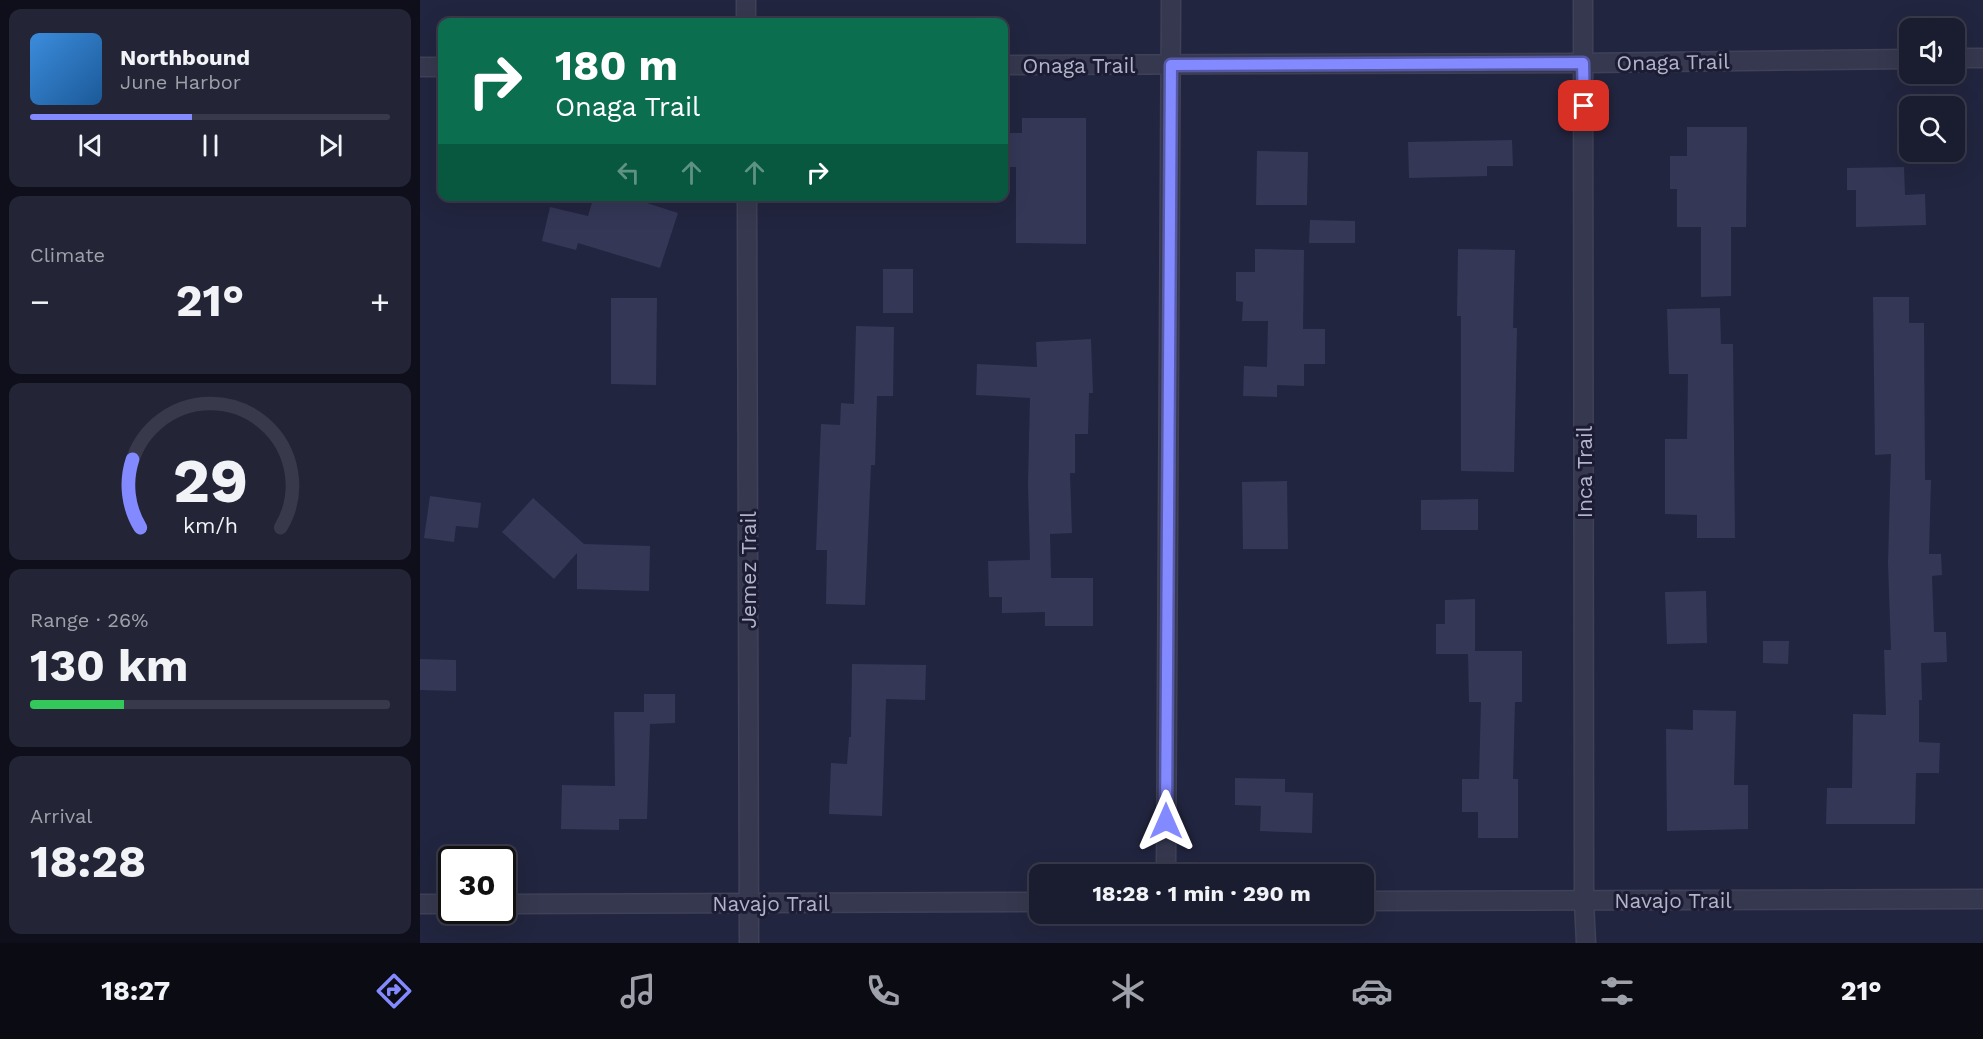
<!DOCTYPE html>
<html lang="en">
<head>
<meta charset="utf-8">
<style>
	:root { --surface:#1a1c2f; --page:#232537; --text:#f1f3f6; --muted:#9fa1aa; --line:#383a4b; --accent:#8389ff }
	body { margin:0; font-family:"Work Sans",sans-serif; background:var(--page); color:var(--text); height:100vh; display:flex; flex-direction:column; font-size:22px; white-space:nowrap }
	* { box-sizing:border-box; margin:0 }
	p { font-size:20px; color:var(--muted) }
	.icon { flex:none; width:33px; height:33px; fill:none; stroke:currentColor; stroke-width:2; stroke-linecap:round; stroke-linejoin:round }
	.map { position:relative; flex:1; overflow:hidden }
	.sheet { display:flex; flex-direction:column; gap:9px; padding:9px; background:#0e0f1a; width:420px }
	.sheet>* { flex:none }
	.top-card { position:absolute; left:18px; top:18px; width:570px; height:183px; border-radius:12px; box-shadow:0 6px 24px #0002,0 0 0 2px var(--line); background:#0b6e4f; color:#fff; overflow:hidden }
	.tools { position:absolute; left:1479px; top:18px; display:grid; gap:12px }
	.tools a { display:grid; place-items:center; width:66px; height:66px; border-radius:12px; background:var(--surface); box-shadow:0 6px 24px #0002,0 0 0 2px var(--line); font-size:30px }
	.speed { position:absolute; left:18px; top:846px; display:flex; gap:12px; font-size:30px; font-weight:700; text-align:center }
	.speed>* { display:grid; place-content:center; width:78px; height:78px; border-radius:50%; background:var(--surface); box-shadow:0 6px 24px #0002,0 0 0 2px var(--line); line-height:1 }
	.speed .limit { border:3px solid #111; border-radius:9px; background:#fff; color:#111 }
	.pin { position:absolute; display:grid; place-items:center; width:51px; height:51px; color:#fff; margin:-26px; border-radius:12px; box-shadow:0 3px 9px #0006 }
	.me { position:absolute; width:66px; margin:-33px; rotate:0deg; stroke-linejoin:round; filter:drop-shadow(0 0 4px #0008) }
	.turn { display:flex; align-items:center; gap:21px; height:126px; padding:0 18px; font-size:27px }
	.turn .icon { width:78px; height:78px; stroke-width:2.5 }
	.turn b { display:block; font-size:42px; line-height:51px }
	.lanes { display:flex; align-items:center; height:57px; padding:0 18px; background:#0003; justify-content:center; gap:30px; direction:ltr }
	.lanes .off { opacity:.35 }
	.big { font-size:45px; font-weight:700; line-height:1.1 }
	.sheet .widget { flex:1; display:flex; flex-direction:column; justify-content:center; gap:9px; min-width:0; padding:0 21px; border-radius:12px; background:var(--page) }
	.sheet .dial { align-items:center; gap:0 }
	.dial svg { height:156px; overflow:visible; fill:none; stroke:var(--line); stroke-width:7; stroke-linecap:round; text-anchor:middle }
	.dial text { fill:var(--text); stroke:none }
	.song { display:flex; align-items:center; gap:18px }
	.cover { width:72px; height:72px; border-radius:9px; background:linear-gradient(135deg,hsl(210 70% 55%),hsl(210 70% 35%)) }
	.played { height:6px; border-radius:3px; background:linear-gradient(90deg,var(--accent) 45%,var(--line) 45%) }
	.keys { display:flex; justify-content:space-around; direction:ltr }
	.heat { display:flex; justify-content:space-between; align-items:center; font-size:33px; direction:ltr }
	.charge { height:9px; border-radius:4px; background:linear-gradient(90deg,#34c759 26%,var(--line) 0) }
	.trip { position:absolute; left:609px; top:864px; width:345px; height:60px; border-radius:12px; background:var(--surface); box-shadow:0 6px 24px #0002,0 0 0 2px var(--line); font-weight:700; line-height:60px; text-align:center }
	.tab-bar { display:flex; height:96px; justify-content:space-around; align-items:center; background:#0a0b13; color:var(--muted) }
	.tab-bar .icon { width:42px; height:42px }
	.tab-bar .selected { color:var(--accent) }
	.tab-bar b { font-size:27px; color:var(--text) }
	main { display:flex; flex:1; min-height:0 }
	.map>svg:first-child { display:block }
</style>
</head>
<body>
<main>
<section class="sheet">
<div class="widget">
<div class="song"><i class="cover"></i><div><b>Northbound</b><p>June Harbor</p></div></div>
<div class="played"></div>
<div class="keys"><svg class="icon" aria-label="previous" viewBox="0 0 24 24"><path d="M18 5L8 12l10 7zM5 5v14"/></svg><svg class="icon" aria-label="pause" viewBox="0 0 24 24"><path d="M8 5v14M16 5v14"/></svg><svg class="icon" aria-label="next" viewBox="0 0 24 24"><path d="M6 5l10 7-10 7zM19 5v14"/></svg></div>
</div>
<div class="widget"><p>Climate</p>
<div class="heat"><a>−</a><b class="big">21°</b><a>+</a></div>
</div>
<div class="widget dial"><svg viewBox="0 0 100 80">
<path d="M14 69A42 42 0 1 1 86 69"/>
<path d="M14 69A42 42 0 0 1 10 34" stroke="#8389ff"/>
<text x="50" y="56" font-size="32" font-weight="700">29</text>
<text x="50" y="72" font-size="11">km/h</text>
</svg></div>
<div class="widget"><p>Range · 26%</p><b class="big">130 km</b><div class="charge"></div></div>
<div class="widget"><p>Arrival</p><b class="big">18:28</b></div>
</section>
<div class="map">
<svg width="1563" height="943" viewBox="0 0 1563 943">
	<rect width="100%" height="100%" fill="#22253f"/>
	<g fill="#343756">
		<path d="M 602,118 L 666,118 L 666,244 L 596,243 L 596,167 L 584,167 L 584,133 L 602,133 Z"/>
		<path d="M 1267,127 L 1327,127 L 1326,227 L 1311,227 L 1311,296 L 1281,297 L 1281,227 L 1257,227 L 1257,189 L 1250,189 L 1250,156 L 1267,156 Z"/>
		<path d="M 1092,140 L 1093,166 L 1067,166 L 1067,176 L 989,178 L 988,142 Z"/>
		<path d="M 837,151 L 888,152 L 887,205 L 836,205 Z"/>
		<path d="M 1484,167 L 1485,195 L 1505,194 L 1506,225 L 1436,227 L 1436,190 L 1427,190 L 1427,168 Z"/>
		<path d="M 174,196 L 205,196 L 258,213 L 240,268 L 158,243 L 156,250 L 122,241 L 130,207 L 168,216 Z"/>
		<path d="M 890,220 L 935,221 L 935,243 L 889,243 Z"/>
		<path d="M 835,249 L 884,250 L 883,329 L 905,329 L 905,364 L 884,364 L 884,386 L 857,385 L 857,397 L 823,396 L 824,366 L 847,367 L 848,321 L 822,321 L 823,302 L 816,301 L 816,272 L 835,272 Z"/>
		<path d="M 1038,249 L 1095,250 L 1093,328 L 1097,328 L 1094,472 L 1041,471 L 1041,316 L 1037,316 Z"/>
		<rect x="463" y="269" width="30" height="44"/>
		<path d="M 1453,297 L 1489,297 L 1489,323 L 1504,323 L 1505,480 L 1511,480 L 1509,554 L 1521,554 L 1522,575 L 1512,576 L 1514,632 L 1526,632 L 1527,662 L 1501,663 L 1502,700 L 1499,700 L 1499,742 L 1520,743 L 1519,773 L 1496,773 L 1495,824 L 1406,824 L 1407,788 L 1432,788 L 1433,714 L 1466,715 L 1464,650 L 1471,650 L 1468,563 L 1471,454 L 1455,455 Z"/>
		<path d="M 191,298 L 237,298 L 236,385 L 191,384 Z"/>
		<path d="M 1300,308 L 1301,344 L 1313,344 L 1315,538 L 1277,538 L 1277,515 L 1245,514 L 1245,439 L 1267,439 L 1268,374 L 1249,374 L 1247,309 Z"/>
		<path d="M 436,326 L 474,327 L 473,396 L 457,396 L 455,465 L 451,465 L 445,605 L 406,604 L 407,550 L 396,550 L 401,424 L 420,425 L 421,403 L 434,404 Z"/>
		<path d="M 671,339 L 673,393 L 669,393 L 668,434 L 655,434 L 655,473 L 650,473 L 652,533 L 630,534 L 631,578 L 673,578 L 673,626 L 625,626 L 625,612 L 582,613 L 582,597 L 569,597 L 568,561 L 610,560 L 608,483 L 610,398 L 556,395 L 557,364 L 617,367 L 616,342 Z"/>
		<path d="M 867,481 L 868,549 L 823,549 L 822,482 Z"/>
		<path d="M 10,496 L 61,503 L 58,528 L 36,526 L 34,542 L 4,538 Z"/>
		<path d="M 113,498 L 164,544 L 230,546 L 229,591 L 157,589 L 157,553 L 134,579 L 82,532 Z"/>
		<path d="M 1058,499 L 1058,530 L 1001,530 L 1001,500 Z"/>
		<path d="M 1286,591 L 1287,643 L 1247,644 L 1245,592 Z"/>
		<path d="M 1055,599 L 1055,651 L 1102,651 L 1102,702 L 1095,702 L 1093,779 L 1098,779 L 1098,838 L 1058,838 L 1058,812 L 1042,812 L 1042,779 L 1059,779 L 1061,702 L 1049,702 L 1048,654 L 1016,654 L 1016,624 L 1025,624 L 1025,600 Z"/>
		<path d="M 1343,641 L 1369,641 L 1368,664 L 1343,663 Z"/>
		<path d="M 0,659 L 36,660 L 36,691 L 0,690 Z"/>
		<path d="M 432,664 L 506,665 L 505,700 L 466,699 L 462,816 L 409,814 L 411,763 L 427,764 L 429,737 L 431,737 Z"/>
		<path d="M 224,694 L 255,694 L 255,723 L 230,724 L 227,819 L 199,819 L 199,830 L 141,829 L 142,785 L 195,786 L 194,712 L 224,712 Z"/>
		<path d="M 1273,710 L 1316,711 L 1314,785 L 1328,785 L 1328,829 L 1247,831 L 1246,729 L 1273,730 Z"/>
		<path d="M 815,778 L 865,779 L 865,792 L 893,793 L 892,833 L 840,831 L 841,806 L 815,805 Z"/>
	</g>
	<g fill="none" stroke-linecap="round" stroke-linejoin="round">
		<defs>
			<g id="minor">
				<path d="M 326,0 L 326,22"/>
				<path d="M 1163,0 L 1164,901 L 1166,943"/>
				<path d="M 1534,58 L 1563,58"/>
				<path d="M 584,65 L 1163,63 L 1490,59"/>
				<path d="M 0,67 L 22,67"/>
				<path d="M 327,196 L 329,943"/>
				<path d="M 746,874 L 751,0"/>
				<path d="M 944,901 L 1563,899"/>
				<path d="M 0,904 L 32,904"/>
				<path d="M 82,904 L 620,902"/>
			</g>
		</defs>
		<use href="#minor" stroke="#3f4158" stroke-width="21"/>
		<use href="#minor" stroke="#36384f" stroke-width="18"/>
	</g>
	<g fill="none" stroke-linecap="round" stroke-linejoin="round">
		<defs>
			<path id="route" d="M 746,821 L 751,65 L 1163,63 L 1164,106"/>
		</defs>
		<use href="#route" stroke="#5559a6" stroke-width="15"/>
		<use href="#route" stroke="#8389ff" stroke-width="10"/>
	</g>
	<g text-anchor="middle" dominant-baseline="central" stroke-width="6" stroke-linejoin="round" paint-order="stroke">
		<g font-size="21" fill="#b2b4ca" stroke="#1c1d34">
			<text transform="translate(1253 62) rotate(-1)">Onaga Trail</text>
			<text x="659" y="65">Onaga Trail</text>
			<text transform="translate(1164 472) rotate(-90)">Inca Trail</text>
			<text transform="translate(328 570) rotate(-90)">Jemez Trail</text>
			<text x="1253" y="900">Navajo Trail</text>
			<text x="351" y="903">Navajo Trail</text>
		</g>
	</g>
</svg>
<div class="tools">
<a><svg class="icon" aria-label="sound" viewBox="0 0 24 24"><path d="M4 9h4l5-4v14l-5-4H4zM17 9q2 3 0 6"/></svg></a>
<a><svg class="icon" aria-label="search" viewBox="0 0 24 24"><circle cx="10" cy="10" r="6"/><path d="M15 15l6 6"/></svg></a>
</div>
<div class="speed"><div class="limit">30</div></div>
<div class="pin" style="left:1164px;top:106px;background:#d93025"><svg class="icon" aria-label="arrive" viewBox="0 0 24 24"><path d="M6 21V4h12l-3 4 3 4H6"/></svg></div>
<svg class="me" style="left:746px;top:821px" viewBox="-20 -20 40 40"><path d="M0-17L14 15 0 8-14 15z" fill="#8389ff" stroke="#fff" stroke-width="4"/></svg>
<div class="trip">18:28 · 1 min · 290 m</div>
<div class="top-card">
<div class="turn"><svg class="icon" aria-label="right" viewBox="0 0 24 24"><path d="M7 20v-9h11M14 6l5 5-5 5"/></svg><div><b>180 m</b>Onaga Trail</div></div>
<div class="lanes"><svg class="icon off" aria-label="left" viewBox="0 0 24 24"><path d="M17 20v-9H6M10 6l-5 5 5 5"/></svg><svg class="icon off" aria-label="ahead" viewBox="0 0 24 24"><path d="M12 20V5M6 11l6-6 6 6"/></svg><svg class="icon off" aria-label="ahead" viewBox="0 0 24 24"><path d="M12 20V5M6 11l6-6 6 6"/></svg><svg class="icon" aria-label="right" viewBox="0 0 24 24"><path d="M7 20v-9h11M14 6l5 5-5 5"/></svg></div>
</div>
</div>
</main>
<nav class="tab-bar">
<b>18:27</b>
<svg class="icon selected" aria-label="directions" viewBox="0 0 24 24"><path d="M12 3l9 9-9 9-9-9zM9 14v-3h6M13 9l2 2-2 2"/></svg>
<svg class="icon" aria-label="music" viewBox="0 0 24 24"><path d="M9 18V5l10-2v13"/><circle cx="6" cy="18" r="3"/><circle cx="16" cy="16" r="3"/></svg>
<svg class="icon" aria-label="phone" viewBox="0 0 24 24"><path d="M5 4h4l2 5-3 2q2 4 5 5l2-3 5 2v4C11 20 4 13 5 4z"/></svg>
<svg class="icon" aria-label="climate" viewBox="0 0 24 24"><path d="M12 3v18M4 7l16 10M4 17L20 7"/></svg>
<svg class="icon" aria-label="car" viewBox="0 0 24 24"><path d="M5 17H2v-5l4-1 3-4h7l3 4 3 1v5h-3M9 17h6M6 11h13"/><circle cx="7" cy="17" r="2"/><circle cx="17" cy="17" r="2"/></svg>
<svg class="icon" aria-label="filters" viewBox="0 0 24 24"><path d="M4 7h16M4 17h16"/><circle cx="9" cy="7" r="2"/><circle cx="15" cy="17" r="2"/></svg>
<b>21°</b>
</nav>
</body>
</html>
